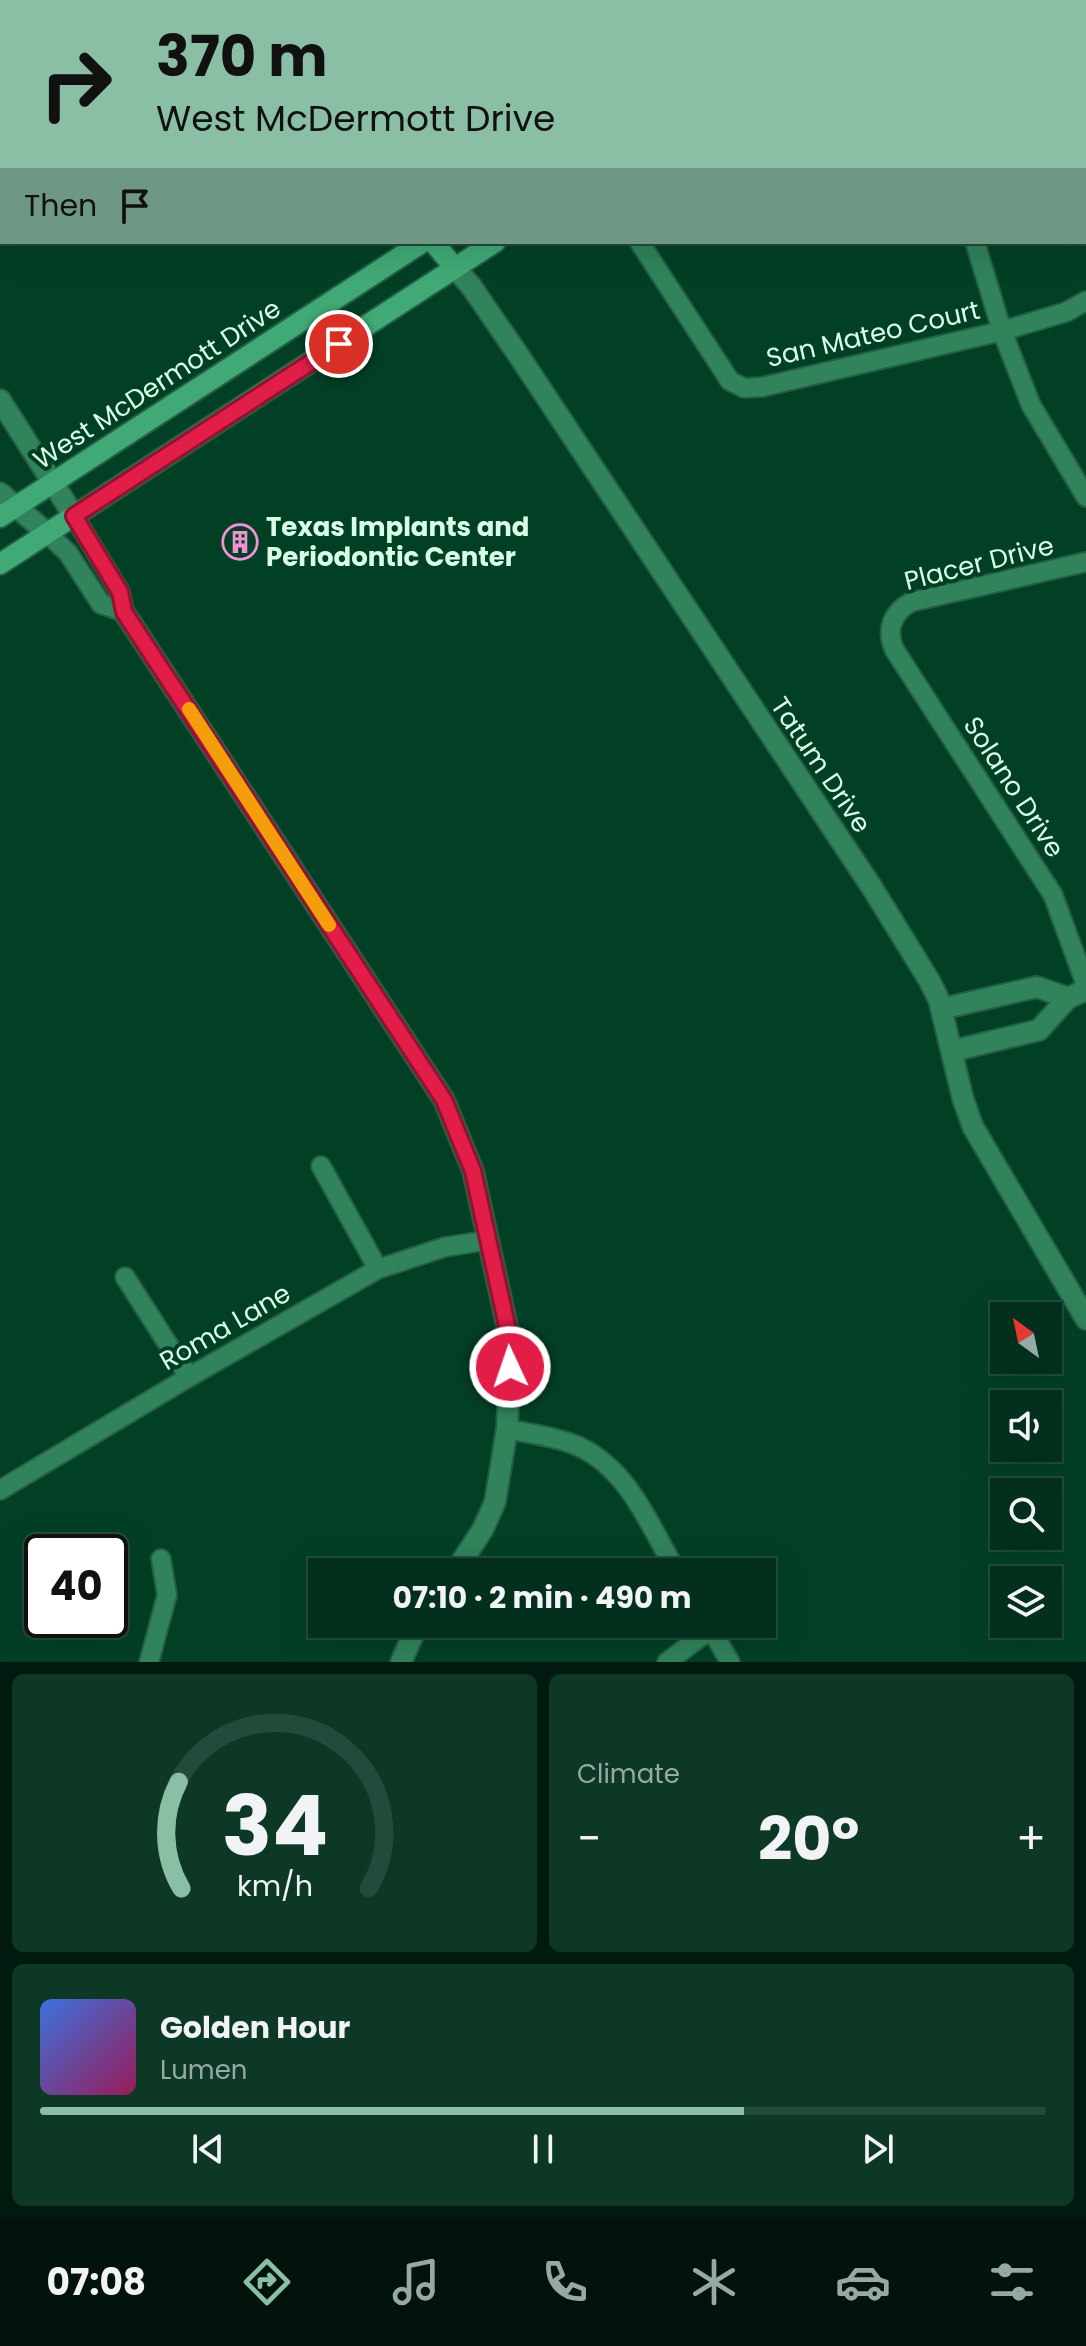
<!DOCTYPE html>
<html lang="en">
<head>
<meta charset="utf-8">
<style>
	:root { --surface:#02301c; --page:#0c3825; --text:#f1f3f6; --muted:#96a9a3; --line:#234b3b; --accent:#8abfa5 }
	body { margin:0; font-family:Poppins,sans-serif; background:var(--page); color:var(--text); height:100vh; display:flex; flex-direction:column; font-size:30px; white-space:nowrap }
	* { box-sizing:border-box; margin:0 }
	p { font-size:26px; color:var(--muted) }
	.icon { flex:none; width:44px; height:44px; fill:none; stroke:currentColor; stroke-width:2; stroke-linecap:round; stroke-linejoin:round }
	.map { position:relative; height:1662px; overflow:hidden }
	.details { display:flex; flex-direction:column; gap:12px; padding:12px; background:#011a0f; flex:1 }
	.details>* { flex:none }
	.guide { position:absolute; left:0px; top:0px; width:1086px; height:244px; box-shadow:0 8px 32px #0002,0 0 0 2px var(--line); background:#8abfa5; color:#111; overflow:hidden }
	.needle { width:52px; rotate:327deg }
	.controls { position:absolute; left:990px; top:1302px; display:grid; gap:16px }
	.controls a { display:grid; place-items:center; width:72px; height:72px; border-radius:0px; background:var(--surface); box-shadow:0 8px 32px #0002,0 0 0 2px var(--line); font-size:40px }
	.speed { position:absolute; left:24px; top:1534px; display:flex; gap:16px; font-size:40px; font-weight:700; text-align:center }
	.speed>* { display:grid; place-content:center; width:104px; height:104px; border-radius:50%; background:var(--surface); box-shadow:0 8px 32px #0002,0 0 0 2px var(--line); line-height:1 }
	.speed .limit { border:4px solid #111; border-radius:12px; background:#fff; color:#111 }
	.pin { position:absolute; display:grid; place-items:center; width:68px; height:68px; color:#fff; margin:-34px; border:4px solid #fff; border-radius:50%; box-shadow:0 2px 8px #0007 }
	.me { position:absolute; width:88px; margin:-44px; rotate:357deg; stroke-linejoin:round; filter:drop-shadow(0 0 6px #0008) }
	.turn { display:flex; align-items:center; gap:28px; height:168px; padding:0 24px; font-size:36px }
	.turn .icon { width:104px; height:104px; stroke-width:2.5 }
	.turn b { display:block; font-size:56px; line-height:68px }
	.then { display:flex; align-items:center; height:76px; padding:0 24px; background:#0003; gap:16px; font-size:30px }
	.big { font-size:60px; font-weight:700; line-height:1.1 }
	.details .card { flex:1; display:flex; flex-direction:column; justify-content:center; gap:12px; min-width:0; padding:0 28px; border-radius:12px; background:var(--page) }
	.details .dial { align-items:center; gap:0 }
	.dial svg { height:208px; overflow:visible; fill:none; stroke:var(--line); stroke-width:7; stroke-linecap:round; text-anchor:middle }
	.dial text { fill:var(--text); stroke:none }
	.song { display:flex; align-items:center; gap:24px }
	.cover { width:96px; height:96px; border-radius:12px; background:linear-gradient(135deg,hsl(220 70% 55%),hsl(330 70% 35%)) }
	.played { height:8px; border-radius:4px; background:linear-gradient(90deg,var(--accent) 70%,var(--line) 70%) }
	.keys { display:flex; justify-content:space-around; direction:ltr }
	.heat { display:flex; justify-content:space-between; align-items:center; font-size:44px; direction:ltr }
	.details .tiles { flex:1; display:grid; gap:12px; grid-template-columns:1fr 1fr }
	.card:last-child { grid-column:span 2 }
	.trip { position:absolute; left:308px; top:1558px; width:468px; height:80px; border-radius:0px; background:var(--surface); box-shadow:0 8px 32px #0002,0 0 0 2px var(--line); font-weight:700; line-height:80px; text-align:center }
	.tab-bar { display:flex; height:128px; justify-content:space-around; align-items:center; background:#01130b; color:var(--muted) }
	.tab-bar .icon { width:56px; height:56px }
	.tab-bar .active { color:var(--accent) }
	.tab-bar b { font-size:36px; color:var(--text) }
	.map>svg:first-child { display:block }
</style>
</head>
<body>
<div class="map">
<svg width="1086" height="1662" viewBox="0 0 1086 1662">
	<rect width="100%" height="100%" fill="#024026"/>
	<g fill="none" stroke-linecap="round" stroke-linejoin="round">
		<defs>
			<g id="minor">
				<path d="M 270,0 L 272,2"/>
				<path d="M 8,2 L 21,0"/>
				<path d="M 975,242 L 1002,331 L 1031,405 L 1086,497"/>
				<path d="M 640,243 L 730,381 L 744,388 L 762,387 L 1002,331 L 1066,312 L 1086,301"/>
				<path d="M 74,516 L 120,592 L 124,612"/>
				<path d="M 47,533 L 68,553 L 101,604 L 124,612"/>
				<path d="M 1086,562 L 911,602 C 892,613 886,629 894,649 L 1053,895 L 1086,985"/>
				<path d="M 321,1166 L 378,1269"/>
				<path d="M 125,1277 L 189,1377"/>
				<path d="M 507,1429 C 531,1434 558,1437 580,1447 C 630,1471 650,1527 677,1572"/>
				<path d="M 0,1490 L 189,1377 L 378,1269 L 445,1247 L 489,1240"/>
				<path d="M 708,1624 L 730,1662"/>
				<path d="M 149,1662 L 167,1595 L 161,1559"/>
				<path d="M 667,1662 L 711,1629"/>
			</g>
			<g id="tertiary">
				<path d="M 455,268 L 471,286 L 519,356 L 871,886 L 929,980 L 939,1000 L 963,1099 L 973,1127 L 1086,1319"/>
				<path d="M 0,400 L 74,516"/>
				<path d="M 0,493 L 47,533"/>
				<path d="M 124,612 L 444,1100 L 473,1171 L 511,1344 L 507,1429 L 495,1502 L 483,1529 L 455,1572"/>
				<path d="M 941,1009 L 1037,987 L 1068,998"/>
				<path d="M 952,1051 L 1039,1030 L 1068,998 L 1086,990"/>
				<path d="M 401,1662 L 418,1624"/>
			</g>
			<g id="secondary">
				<path d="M 790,2 L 793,0"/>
				<path d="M 863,2 L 866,0"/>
				<path d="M 433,242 L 455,268"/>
				<path d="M 0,517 L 423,242"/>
				<path d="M 0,564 L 495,242"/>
			</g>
		</defs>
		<use href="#minor" stroke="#245e45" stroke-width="22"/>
		<use href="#tertiary" stroke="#245e45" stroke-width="24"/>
		<use href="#secondary" stroke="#245e45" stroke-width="24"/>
		<use href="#minor" stroke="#30835b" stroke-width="18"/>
		<use href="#tertiary" stroke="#30835b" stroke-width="20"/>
		<use href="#secondary" stroke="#40a976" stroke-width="20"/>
	</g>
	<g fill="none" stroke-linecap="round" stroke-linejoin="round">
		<defs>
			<path id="route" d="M 339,344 L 74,516 L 120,592 L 124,612 L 444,1100 L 473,1171 L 511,1344 L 510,1367"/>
		</defs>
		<use href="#route" stroke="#92132f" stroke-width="20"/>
		<use href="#route" stroke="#e11d48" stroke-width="14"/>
		<path stroke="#f59e0b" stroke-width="14" d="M 189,709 L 329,925"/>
	</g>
	<defs>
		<symbol id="building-ring" viewBox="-11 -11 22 22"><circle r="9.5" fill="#024026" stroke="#f391d6" stroke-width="1.5"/><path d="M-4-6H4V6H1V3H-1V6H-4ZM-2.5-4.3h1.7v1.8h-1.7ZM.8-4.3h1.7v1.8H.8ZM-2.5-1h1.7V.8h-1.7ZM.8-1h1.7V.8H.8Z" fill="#f391d6"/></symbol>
	</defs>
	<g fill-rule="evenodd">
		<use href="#building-ring" x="220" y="522" width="40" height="40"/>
	</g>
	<g text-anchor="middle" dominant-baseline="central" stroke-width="8" stroke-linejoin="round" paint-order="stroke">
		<g font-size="26" fill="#d9fce6" stroke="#024026">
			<text transform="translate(873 334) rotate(-13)">San Mateo Court</text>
			<text transform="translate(157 384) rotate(-33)">West McDermott Drive</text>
			<text transform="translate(979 563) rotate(-14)">Placer Drive</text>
			<text transform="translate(821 765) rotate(56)">Tatum Drive</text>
			<text transform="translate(1014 787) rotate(57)">Solano Drive</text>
			<text transform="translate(225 1327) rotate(-30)">Roma Lane</text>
		</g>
		<g font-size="26" font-weight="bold" fill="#d9fce6" stroke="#024026" text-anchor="start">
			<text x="266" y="527">Texas Implants and<tspan x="266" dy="30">Periodontic Center</tspan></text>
		</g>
	</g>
</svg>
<div class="controls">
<a><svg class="needle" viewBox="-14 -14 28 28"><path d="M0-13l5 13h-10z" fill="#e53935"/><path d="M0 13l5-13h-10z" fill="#96a9a3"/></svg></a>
<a><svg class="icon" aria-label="sound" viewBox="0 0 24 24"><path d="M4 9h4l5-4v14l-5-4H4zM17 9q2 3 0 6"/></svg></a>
<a><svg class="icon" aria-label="search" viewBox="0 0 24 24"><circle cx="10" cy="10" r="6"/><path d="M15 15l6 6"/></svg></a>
<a><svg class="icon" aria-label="layers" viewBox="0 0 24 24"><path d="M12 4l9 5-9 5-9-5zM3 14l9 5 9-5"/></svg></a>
</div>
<div class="speed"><div class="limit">40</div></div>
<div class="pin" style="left:339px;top:344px;background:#d93025"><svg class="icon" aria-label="arrive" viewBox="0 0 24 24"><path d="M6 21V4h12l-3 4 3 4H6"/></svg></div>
<svg class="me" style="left:510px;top:1367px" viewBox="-20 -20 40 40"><circle r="17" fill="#e11d48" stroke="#fff" stroke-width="3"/><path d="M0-11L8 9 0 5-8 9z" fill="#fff"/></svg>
<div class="trip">07:10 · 2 min · 490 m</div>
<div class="guide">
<div class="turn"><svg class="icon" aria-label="right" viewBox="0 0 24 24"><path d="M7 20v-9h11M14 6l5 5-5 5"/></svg><div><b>370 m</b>West McDermott Drive</div></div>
<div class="then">Then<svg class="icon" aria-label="arrive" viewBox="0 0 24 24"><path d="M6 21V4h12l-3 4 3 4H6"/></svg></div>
</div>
</div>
<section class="details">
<div class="tiles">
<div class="card dial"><svg viewBox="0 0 100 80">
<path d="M14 69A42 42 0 1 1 86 69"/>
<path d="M14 69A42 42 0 0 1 13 28" stroke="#8abfa5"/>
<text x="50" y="56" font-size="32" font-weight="700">34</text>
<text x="50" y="72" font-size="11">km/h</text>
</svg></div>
<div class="card"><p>Climate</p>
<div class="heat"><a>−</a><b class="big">20°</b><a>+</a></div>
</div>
<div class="card">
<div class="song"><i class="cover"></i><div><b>Golden Hour</b><p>Lumen</p></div></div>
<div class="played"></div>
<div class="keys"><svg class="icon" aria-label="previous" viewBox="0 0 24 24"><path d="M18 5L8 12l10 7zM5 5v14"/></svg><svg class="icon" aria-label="pause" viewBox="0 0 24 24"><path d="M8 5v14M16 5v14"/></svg><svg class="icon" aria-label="next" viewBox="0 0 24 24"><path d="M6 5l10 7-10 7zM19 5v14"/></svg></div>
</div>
</div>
</section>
<nav class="tab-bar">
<b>07:08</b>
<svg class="icon active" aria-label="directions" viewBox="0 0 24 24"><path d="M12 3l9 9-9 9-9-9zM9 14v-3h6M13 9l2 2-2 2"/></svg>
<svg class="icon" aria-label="music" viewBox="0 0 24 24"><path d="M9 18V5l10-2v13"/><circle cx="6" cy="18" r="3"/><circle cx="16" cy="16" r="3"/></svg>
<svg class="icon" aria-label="phone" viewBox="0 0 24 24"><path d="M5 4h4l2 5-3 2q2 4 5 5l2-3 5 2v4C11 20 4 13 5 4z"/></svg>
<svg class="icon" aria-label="climate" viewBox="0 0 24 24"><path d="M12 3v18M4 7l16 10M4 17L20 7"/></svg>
<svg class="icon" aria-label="car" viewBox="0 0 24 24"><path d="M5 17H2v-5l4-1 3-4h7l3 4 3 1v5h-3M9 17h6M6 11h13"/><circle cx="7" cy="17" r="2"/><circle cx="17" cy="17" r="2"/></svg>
<svg class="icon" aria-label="filters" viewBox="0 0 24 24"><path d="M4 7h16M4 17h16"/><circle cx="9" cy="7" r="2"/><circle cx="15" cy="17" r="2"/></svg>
</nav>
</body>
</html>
